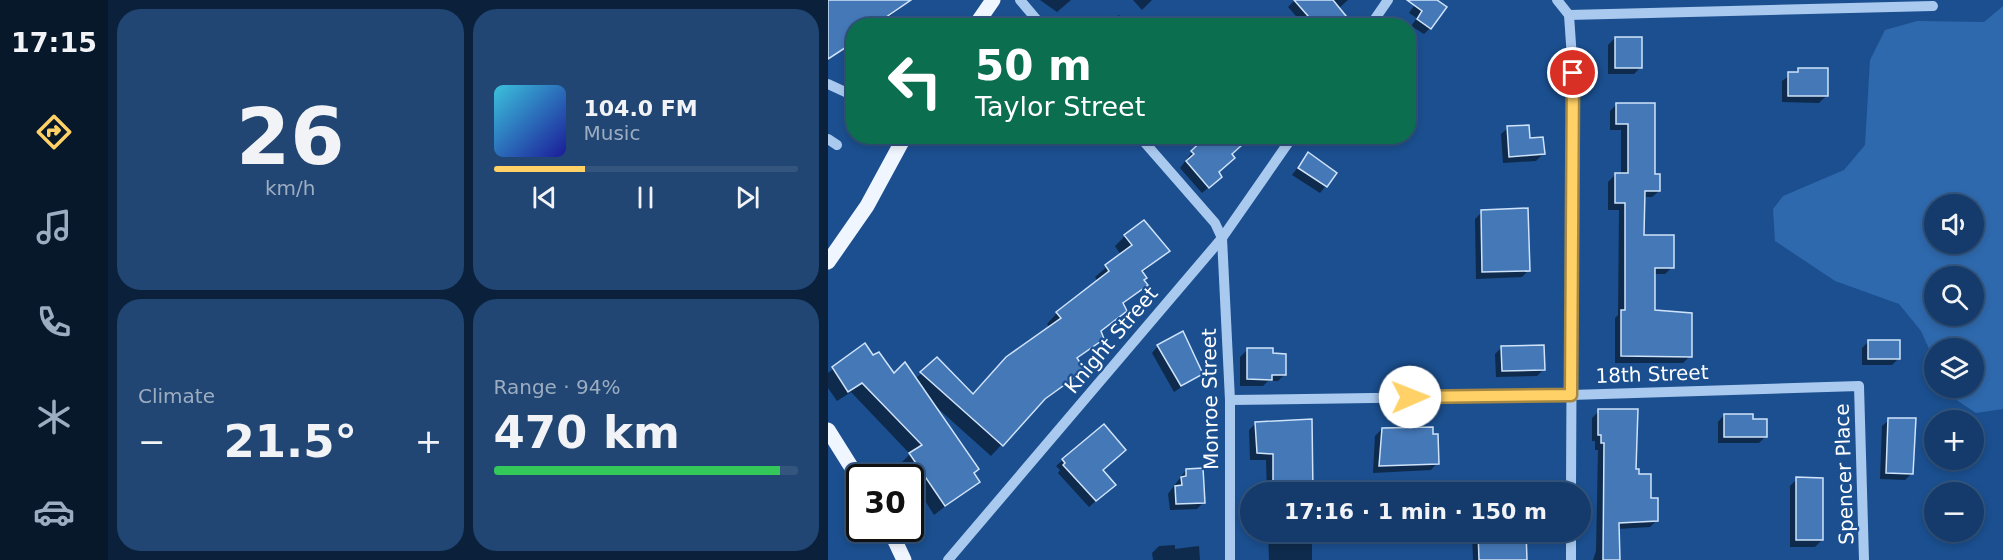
<!DOCTYPE html>
<html lang="en">
<head>
<meta charset="utf-8">
<style>
	:root { --surface:#143b6b; --page:#214673; --text:#f1f3f6; --muted:#9dadc1; --line:#33557e; --accent:#ffd166 }
	body { margin:0; font-family:"DejaVu Sans",sans-serif; background:var(--page); color:var(--text); height:100vh; display:flex; flex-direction:column; font-size:22px; white-space:nowrap }
	* { box-sizing:border-box; margin:0 }
	p { font-size:20px; color:var(--muted) }
	.icon { flex:none; width:33px; height:33px; fill:none; stroke:currentColor; stroke-width:2; stroke-linecap:round; stroke-linejoin:round }
	.map { position:relative; flex:1; overflow:hidden }
	.sheet { display:flex; flex-direction:column; gap:9px; padding:9px; background:#0b203b; width:720px }
	.sheet>* { flex:none }
	.top-card { position:absolute; left:18px; top:18px; width:570px; height:126px; border-radius:24px; box-shadow:0 3px 9px #0003,0 0 0 2px var(--line); background:#0b6e4f; color:#fff; overflow:hidden }
	.fabs { position:absolute; left:1096px; top:194px; display:grid; gap:12px }
	.fabs a { display:grid; place-items:center; width:60px; height:60px; border-radius:50%; background:var(--surface); box-shadow:0 3px 9px #0003,0 0 0 2px var(--line); font-size:30px }
	.speed { position:absolute; left:18px; top:464px; display:flex; gap:12px; font-size:30px; font-weight:700; text-align:center }
	.speed>* { display:grid; place-content:center; width:78px; height:78px; border-radius:50%; background:var(--surface); box-shadow:0 3px 9px #0003,0 0 0 2px var(--line); line-height:1 }
	.speed .limit { border:3px solid #111; border-radius:9px; background:#fff; color:#111 }
	.pin { position:absolute; display:grid; place-items:center; width:51px; height:51px; color:#fff; margin:-26px; border:3px solid #fff; border-radius:50%; box-shadow:0 2px 6px #0007 }
	.me { position:absolute; width:66px; margin:-33px; rotate:89deg; stroke-linejoin:round; filter:drop-shadow(0 0 4px #0008) }
	.turn { display:flex; align-items:center; gap:21px; height:126px; padding:0 30px; font-size:27px }
	.turn .icon { width:78px; height:78px; stroke-width:2.5 }
	.turn b { display:block; font-size:42px; line-height:51px }
	.big { font-size:45px; font-weight:600; line-height:1.1 }
	.sheet .card { flex:1; display:flex; flex-direction:column; justify-content:center; gap:9px; min-width:0; padding:0 21px; border-radius:24px; background:var(--page) }
	.sheet .dial { align-items:center; gap:0 }
	.dial b { font-size:78px; line-height:1 }
	.song { display:flex; align-items:center; gap:18px }
	.cover { width:72px; height:72px; border-radius:9px; background:linear-gradient(135deg,hsl(190 70% 55%),hsl(240 70% 35%)) }
	.played { height:6px; border-radius:3px; background:linear-gradient(90deg,var(--accent) 30%,var(--line) 30%) }
	.keys { display:flex; justify-content:space-around; direction:ltr }
	.heat { display:flex; justify-content:space-between; align-items:center; font-size:33px; direction:ltr }
	.charge { height:9px; border-radius:4px; background:linear-gradient(90deg,#34c759 94%,var(--line) 0) }
	.sheet .tiles { flex:1; display:grid; gap:9px; grid-template-columns:repeat(2,1fr) }
	.trip { position:absolute; left:412px; top:482px; width:351px; height:60px; border-radius:30px; background:var(--surface); box-shadow:0 3px 9px #0003,0 0 0 2px var(--line); font-weight:600; line-height:60px; text-align:center }
	main { display:flex; flex:1; min-height:0 }
	.dock { display:flex; flex-direction:column; width:108px; justify-content:space-around; align-items:center; background:#08182b; color:var(--muted) }
	.dock .icon { width:42px; height:42px }
	.dock .selected { color:var(--accent) }
	.dock b { font-size:27px; color:var(--text) }
	.map>svg:first-child { display:block }
</style>
</head>
<body>
<main>
<nav class="dock">
<b>17:15</b>
<svg class="icon selected" aria-label="directions" viewBox="0 0 24 24"><path d="M12 3l9 9-9 9-9-9zM9 14v-3h6M13 9l2 2-2 2"/></svg>
<svg class="icon" aria-label="music" viewBox="0 0 24 24"><path d="M9 18V5l10-2v13"/><circle cx="6" cy="18" r="3"/><circle cx="16" cy="16" r="3"/></svg>
<svg class="icon" aria-label="phone" viewBox="0 0 24 24"><path d="M5 4h4l2 5-3 2q2 4 5 5l2-3 5 2v4C11 20 4 13 5 4z"/></svg>
<svg class="icon" aria-label="climate" viewBox="0 0 24 24"><path d="M12 3v18M4 7l16 10M4 17L20 7"/></svg>
<svg class="icon" aria-label="car" viewBox="0 0 24 24"><path d="M5 17H2v-5l4-1 3-4h7l3 4 3 1v5h-3M9 17h6M6 11h13"/><circle cx="7" cy="17" r="2"/><circle cx="17" cy="17" r="2"/></svg>
</nav>
<section class="sheet">
<div class="tiles">
<div class="card dial"><b>26</b><p>km/h</p></div>
<div class="card">
<div class="song"><i class="cover"></i><div><b>104.0 FM</b><p>Music</p></div></div>
<div class="played"></div>
<div class="keys"><svg class="icon" aria-label="previous" viewBox="0 0 24 24"><path d="M18 5L8 12l10 7zM5 5v14"/></svg><svg class="icon" aria-label="pause" viewBox="0 0 24 24"><path d="M8 5v14M16 5v14"/></svg><svg class="icon" aria-label="next" viewBox="0 0 24 24"><path d="M6 5l10 7-10 7zM19 5v14"/></svg></div>
</div>
<div class="card"><p>Climate</p>
<div class="heat"><a>−</a><b class="big">21.5°</b><a>+</a></div>
</div>
<div class="card"><p>Range · 94%</p><b class="big">470 km</b><div class="charge"></div></div>
</div>
</section>
<div class="map">
<svg width="1175" height="560" viewBox="0 0 1175 560">
	<rect width="100%" height="100%" fill="#1b4f8f"/>
	<path fill="#2e69ad" fill-rule="evenodd" d="M 1175,6 L 1175,409 L 1148,413 L 1121,395 L 1118,387 L 1146,387 L 1146,348 L 1107,348 L 1107,362 L 1093,331 L 1071,304 L 1007,281 L 947,241 L 945,209 L 955,196 L 1016,170 L 1037,145 L 1042,60 L 1057,30 L 1089,21 L 1156,22 ZM 1107,204 L 1146,204 L 1146,243 L 1107,243 ZM 1107,276 L 1146,276 L 1146,315 L 1107,315 Z"/>
	<g fill="#0007">
		<path d="M 0,0 L 83,0 L 49,26 L 26,26 L 0,61 Z"/>
		<path d="M 212,0 L 243,0 L 229,12 Z"/>
		<path d="M 305,0 L 324,0 L 314,10 Z"/>
		<path d="M 467,0 L 520,0 L 510,9 L 474,23 L 460,7 Z"/>
		<path d="M 590,0 L 606,0 L 602,28 L 596,34 L 583,26 L 589,18 L 581,13 Z"/>
		<path d="M 291,15 L 300,26 L 278,26 Z"/>
		<path d="M 787,38 L 813,67 L 806,74 L 780,74 L 780,45 Z"/>
		<path d="M 971,69 L 998,96 L 991,103 L 954,102 L 954,81 Z"/>
		<path d="M 789,104 L 826,105 L 826,175 L 831,191 L 824,197 L 815,197 L 815,237 L 844,267 L 837,274 L 826,274 L 825,312 L 862,356 L 855,363 L 787,363 L 787,318 L 790,315 L 791,210 L 780,210 L 780,182 L 787,175 L 793,175 L 793,130 L 782,130 L 782,111 Z"/>
		<path d="M 680,128 L 701,139 L 715,154 L 708,161 L 675,163 L 673,134 Z"/>
		<path d="M 527,136 L 546,136 L 539,145 Z"/>
		<path d="M 364,152 L 402,154 L 389,173 L 386,183 L 374,193 L 352,168 Z"/>
		<path d="M 480,154 L 507,174 L 492,193 L 464,175 Z"/>
		<path d="M 654,212 L 701,270 L 694,277 L 648,279 L 647,219 Z"/>
		<path d="M 297,236 L 340,251 L 314,273 L 318,285 L 294,305 L 297,311 L 272,332 L 274,338 L 248,360 L 255,370 L 208,407 L 163,456 L 106,405 L 150,481 L 106,515 L 82,477 L 71,465 L 82,454 L 23,392 L 9,401 L 0,388 L 0,373 L 36,345 L 45,357 L 65,375 L 87,379 L 109,359 L 144,396 L 222,328 L 219,324 L 229,313 L 270,282 L 267,277 L 293,255 L 287,246 Z"/>
		<path d="M 1041,341 L 1071,358 L 1064,365 L 1034,365 L 1034,348 Z"/>
		<path d="M 330,346 L 373,374 L 346,392 L 324,353 Z"/>
		<path d="M 674,347 L 716,369 L 709,376 L 668,377 L 667,354 Z"/>
		<path d="M 419,350 L 443,355 L 457,374 L 450,381 L 440,381 L 435,386 L 412,386 L 412,357 Z"/>
		<path d="M 771,411 L 810,476 L 829,520 L 822,527 L 789,529 L 791,560 L 765,560 L 768,551 L 770,450 L 767,450 L 767,441 L 764,441 L 764,418 Z"/>
		<path d="M 896,415 L 923,421 L 938,436 L 931,443 L 890,443 L 890,422 Z"/>
		<path d="M 1061,420 L 1084,473 L 1077,480 L 1052,479 L 1054,426 Z"/>
		<path d="M 428,423 L 483,492 L 439,492 L 438,460 L 422,460 L 421,430 Z"/>
		<path d="M 554,429 L 603,436 L 609,463 L 603,470 L 545,473 L 547,436 Z"/>
		<path d="M 235,460 L 274,470 L 279,491 L 261,507 L 230,473 L 232,470 L 228,466 Z"/>
		<path d="M 358,470 L 376,502 L 369,509 L 342,510 L 340,494 Z"/>
		<path d="M 969,479 L 994,540 L 987,547 L 962,547 L 962,486 Z"/>
		<path d="M 440,531 L 484,531 L 484,560 L 441,560 Z"/>
		<path d="M 644,531 L 697,531 L 698,560 L 645,560 Z"/>
		<path d="M 347,545 L 347,549 L 371,546 L 372,560 L 325,560 L 324,553 L 331,546 Z"/>
	</g>
	<g fill="#4478b7" stroke="#cfe3fa" stroke-width="1.5">
		<path d="M 0,0 L 83,0 L 45,26 L 26,26 L 26,42 L 0,59 Z"/>
		<path d="M 466,0 L 505,0 L 518,16 L 506,26 L 469,26 L 480,16 Z"/>
		<path d="M 579,0 L 609,0 L 619,7 L 603,29 L 589,19 L 594,11 Z"/>
		<rect x="787" y="37" width="27" height="31"/>
		<path d="M 970,68 L 1000,68 L 1000,96 L 960,96 L 960,72 L 970,72 Z"/>
		<path d="M 788,103 L 827,103 L 827,174 L 832,174 L 832,191 L 817,191 L 816,235 L 846,235 L 846,268 L 827,268 L 827,310 L 864,313 L 864,357 L 793,356 L 793,310 L 797,310 L 797,203 L 787,203 L 787,173 L 800,173 L 800,124 L 788,124 Z"/>
		<path d="M 701,125 L 702,138 L 715,137 L 717,154 L 681,157 L 679,126 Z"/>
		<path d="M 379,136 L 424,136 L 404,154 L 407,158 L 391,172 L 394,177 L 381,188 L 358,161 L 366,154 L 363,151 Z"/>
		<path d="M 480,152 L 509,173 L 499,187 L 470,168 Z"/>
		<path d="M 700,208 L 702,271 L 654,272 L 653,210 Z"/>
		<path d="M 316,220 L 342,251 L 314,271 L 319,278 L 316,280 L 320,285 L 295,303 L 299,311 L 273,331 L 276,339 L 249,358 L 257,370 L 217,399 L 175,446 L 92,372 L 109,357 L 145,394 L 178,357 L 233,318 L 228,312 L 281,271 L 277,265 L 304,245 L 296,235 Z"/>
		<path d="M 355,331 L 375,374 L 353,386 L 329,345 Z"/>
		<rect x="1040" y="340" width="32" height="19"/>
		<path d="M 37,343 L 45,355 L 51,352 L 66,373 L 77,362 L 151,469 L 146,473 L 152,482 L 117,506 L 81,453 L 94,445 L 34,383 L 20,392 L 4,367 Z"/>
		<path d="M 716,345 L 717,370 L 674,371 L 673,346 Z"/>
		<path d="M 419,348 L 445,348 L 445,353 L 458,354 L 458,375 L 444,375 L 444,380 L 419,379 Z"/>
		<path d="M 770,409 L 810,409 L 808,469 L 811,469 L 811,474 L 823,474 L 823,498 L 830,498 L 830,521 L 791,523 L 792,560 L 775,560 L 776,443 L 773,443 L 773,435 L 770,435 Z"/>
		<path d="M 896,414 L 925,414 L 925,419 L 939,419 L 939,437 L 896,437 Z"/>
		<path d="M 1060,418 L 1088,418 L 1085,474 L 1058,473 Z"/>
		<path d="M 484,419 L 485,492 L 445,492 L 445,454 L 429,453 L 427,422 Z"/>
		<path d="M 276,424 L 298,450 L 275,470 L 288,485 L 268,501 L 235,465 L 237,463 L 234,459 Z"/>
		<path d="M 605,427 L 605,434 L 610,434 L 611,464 L 551,466 L 554,428 Z"/>
		<path d="M 375,468 L 377,503 L 348,504 L 347,486 L 354,485 L 353,477 L 358,476 L 358,469 Z"/>
		<path d="M 968,477 L 995,478 L 995,540 L 968,540 Z"/>
		<path d="M 650,531 L 698,531 L 699,560 L 651,560 Z"/>
	</g>
	<g fill="none" stroke-linecap="round" stroke-linejoin="round">
		<g stroke="#a9c9ee" stroke-width="10">
			<path d="M 192,0 L 214,26"/>
			<path d="M 729,0 L 741,15 L 1105,6"/>
			<path d="M 741,15 L 745,73 L 743,492"/>
			<path d="M 542,26 L 560,0"/>
			<path d="M 0,84 L 26,96"/>
			<path d="M 311,136 L 387,223 L 394,238 L 402,400 L 402,560"/>
			<path d="M 0,139 L 9,145"/>
			<path d="M 402,400 L 743,395 L 1031,386 L 1036,560"/>
			<path d="M 120,560 L 394,238 L 465,136"/>
			<path d="M 743,560 L 743,531"/>
		</g>
		<g stroke="#f0f6ff" stroke-width="15">
			<path d="M 147,26 L 165,0"/>
			<path d="M 0,262 L 39,206 L 77,136"/>
			<path d="M 0,430 L 32,481"/>
			<path d="M 61,528 L 76,560"/>
		</g>
	</g>
	<g fill="none" stroke-linecap="round" stroke-linejoin="round">
		<defs>
			<path id="route" d="M 582,397 L 743,395 L 745,73"/>
		</defs>
		<use href="#route" stroke="#a68842" stroke-width="15"/>
		<use href="#route" stroke="#ffd166" stroke-width="10"/>
	</g>
	<g text-anchor="middle" dominant-baseline="central" stroke-width="4.5" stroke-linejoin="round" paint-order="stroke">
		<g font-size="20" fill="#fff" stroke="#1b4f8f">
			<text transform="translate(283 340) rotate(-50)">Knight Street</text>
			<text transform="translate(824 374) rotate(-2)">18th Street</text>
			<text transform="translate(382 399) rotate(-91)">Monroe Street</text>
			<text transform="translate(1016 474) rotate(-92)">Spencer Place</text>
		</g>
	</g>
</svg>
<div class="fabs">
<a><svg class="icon" aria-label="sound" viewBox="0 0 24 24"><path d="M4 9h4l5-4v14l-5-4H4zM17 9q2 3 0 6"/></svg></a>
<a><svg class="icon" aria-label="search" viewBox="0 0 24 24"><circle cx="10" cy="10" r="6"/><path d="M15 15l6 6"/></svg></a>
<a><svg class="icon" aria-label="layers" viewBox="0 0 24 24"><path d="M12 4l9 5-9 5-9-5zM3 14l9 5 9-5"/></svg></a>
<a>+</a>
<a>−</a>
</div>
<div class="speed"><div class="limit">30</div></div>
<div class="pin" style="left:745px;top:73px;background:#d93025"><svg class="icon" aria-label="arrive" viewBox="0 0 24 24"><path d="M6 21V4h12l-3 4 3 4H6"/></svg></div>
<svg class="me" style="left:582px;top:397px" viewBox="-20 -20 40 40"><circle r="19" fill="#fff"/><path d="M0-13L10 11 0 6-10 11z" fill="#ffd166"/></svg>
<div class="trip">17:16 · 1 min · 150 m</div>
<div class="top-card">
<div class="turn"><svg class="icon" aria-label="left" viewBox="0 0 24 24"><path d="M17 20v-9H6M10 6l-5 5 5 5"/></svg><div><b>50 m</b>Taylor Street</div></div>
</div>
</div>
</main>
</body>
</html>
